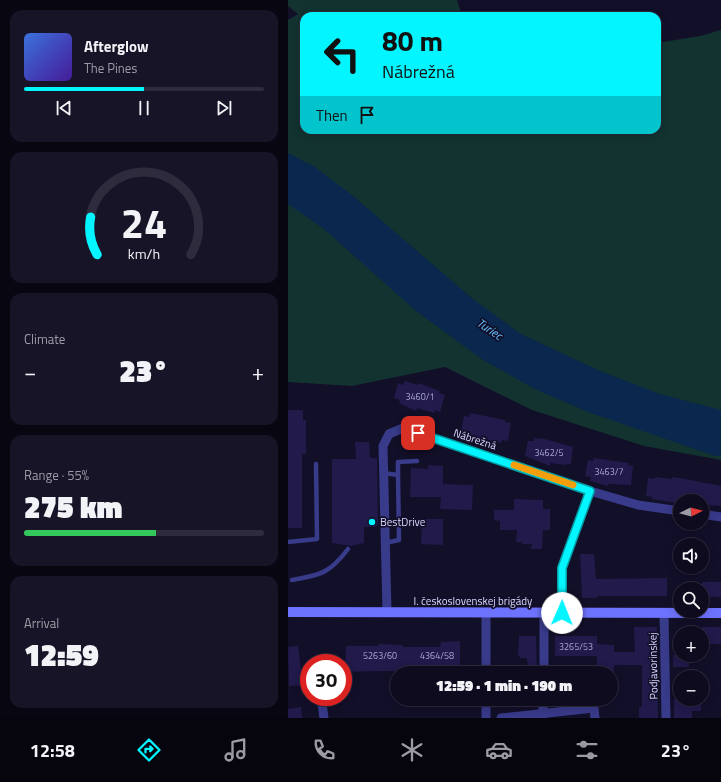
<!DOCTYPE html>
<html lang="en">
<head>
<meta charset="utf-8">
<style>
	:root { --surface:#0e0b1f; --page:#171428; --text:#f1f3f6; --muted:#9b9ba4; --line:#2e2b3d; --accent:#03f5ff }
	body { margin:0; font-family:"Titillium Web",sans-serif; background:var(--page); color:var(--text); height:100vh; display:flex; flex-direction:column; font-size:15px; white-space:nowrap }
	* { box-sizing:border-box; margin:0 }
	p { font-size:13px; color:var(--muted) }
	.icon { flex:none; width:22px; height:22px; fill:none; stroke:currentColor; stroke-width:2; stroke-linecap:round; stroke-linejoin:round }
	.map { position:relative; flex:1; overflow:hidden }
	.sheet { display:flex; flex-direction:column; gap:10px; padding:10px; background:#080611; width:288px }
	.sheet>* { flex:none }
	.banner { position:absolute; left:12px; top:12px; width:361px; height:122px; border-radius:12px; box-shadow:0 2px 10px #0003,0 0 0 1px var(--line); background:#03f5ff; color:#111; overflow:hidden }
	.needle { width:26px; rotate:84deg }
	.tools { position:absolute; left:385px; top:494px; display:grid; gap:8px }
	.tools a { display:grid; place-items:center; width:36px; height:36px; border-radius:50%; background:var(--surface); box-shadow:0 2px 10px #0003,0 0 0 1px var(--line); font-size:20px }
	.speed { position:absolute; left:12px; top:654px; display:flex; gap:8px; font-size:20px; font-weight:700; text-align:center }
	.speed>* { display:grid; place-content:center; width:52px; height:52px; border-radius:50%; background:var(--surface); box-shadow:0 2px 10px #0003,0 0 0 1px var(--line); line-height:1 }
	.speed .limit { border:6px solid #d22; background:#fff; color:#111 }
	.pin { position:absolute; display:grid; place-items:center; width:34px; height:34px; color:#fff; margin:-17px; border-radius:8px; box-shadow:0 2px 6px #0006 }
	.me { position:absolute; width:44px; margin:-22px; rotate:1deg; stroke-linejoin:round; filter:drop-shadow(0 0 3px #0008) }
	.turn { display:flex; align-items:center; gap:14px; height:84px; padding:0 16px; font-size:18px }
	.turn .icon { width:52px; height:52px; stroke-width:2.5 }
	.turn b { display:block; font-size:28px; line-height:34px }
	.then { display:flex; align-items:center; height:38px; padding:0 16px; background:#0003; gap:8px; font-size:15px }
	.big { font-size:30px; font-weight:800; line-height:1.1 }
	.sheet .tile { flex:1; display:flex; flex-direction:column; justify-content:center; gap:6px; min-width:0; padding:0 14px; border-radius:12px; background:var(--page) }
	.sheet .dial { align-items:center; gap:0 }
	.dial svg { height:104px; overflow:visible; fill:none; stroke:var(--line); stroke-width:7; stroke-linecap:round; text-anchor:middle }
	.dial text { fill:var(--text); stroke:none }
	.song { display:flex; align-items:center; gap:12px }
	.cover { width:48px; height:48px; border-radius:6px; background:linear-gradient(135deg,hsl(220 70% 55%),hsl(260 70% 35%)) }
	.played { height:4px; border-radius:2px; background:linear-gradient(90deg,var(--accent) 50%,var(--line) 50%) }
	.keys { display:flex; justify-content:space-around; direction:ltr }
	.heat { display:flex; justify-content:space-between; align-items:center; font-size:22px; direction:ltr }
	.charge { height:6px; border-radius:3px; background:linear-gradient(90deg,#34c759 55%,var(--line) 0) }
	.trip { position:absolute; left:102px; top:666px; width:228px; height:40px; border-radius:20px; background:var(--surface); box-shadow:0 2px 10px #0003,0 0 0 1px var(--line); font-weight:800; line-height:40px; text-align:center }
	.dock { display:flex; height:64px; justify-content:space-around; align-items:center; background:#06040c; color:var(--muted) }
	.dock .icon { width:28px; height:28px }
	.dock .selected { color:var(--accent) }
	.dock b { font-size:18px; color:var(--text) }
	main { display:flex; flex:1; min-height:0 }
	.map>svg:first-child { display:block }
</style>
</head>
<body>
<main>
<section class="sheet">
<div class="tile">
<div class="song"><i class="cover"></i><div><b>Afterglow</b><p>The Pines</p></div></div>
<div class="played"></div>
<div class="keys"><svg class="icon" aria-label="previous" viewBox="0 0 24 24"><path d="M18 5L8 12l10 7zM5 5v14"/></svg><svg class="icon" aria-label="pause" viewBox="0 0 24 24"><path d="M8 5v14M16 5v14"/></svg><svg class="icon" aria-label="next" viewBox="0 0 24 24"><path d="M6 5l10 7-10 7zM19 5v14"/></svg></div>
</div>
<div class="tile dial"><svg viewBox="0 0 100 80">
<path d="M14 69A42 42 0 1 1 86 69"/>
<path d="M14 69A42 42 0 0 1 9 40" stroke="#03f5ff"/>
<text x="50" y="56" font-size="32" font-weight="700">24</text>
<text x="50" y="72" font-size="11">km/h</text>
</svg></div>
<div class="tile"><p>Climate</p>
<div class="heat"><a>−</a><b class="big">23°</b><a>+</a></div>
</div>
<div class="tile"><p>Range · 55%</p><b class="big">275 km</b><div class="charge"></div></div>
<div class="tile"><p>Arrival</p><b class="big">12:59</b></div>
</section>
<div class="map">
<svg width="433" height="718" viewBox="0 0 433 718">
	<rect width="100%" height="100%" fill="#120f29"/>
	<path fill="#123330" d="M 0,0 L 169,0 L 174,16 L 16,16 L 16,130 L 369,130 L 369,43 L 412,36 L 433,30 L 433,460 L 356,446 L 244,410 L 157,367 L 64,386 L 0,382 L 0,20 L 10,14 L 0,6 Z"/>
	<path fill="#0a274d" d="M 0,153 L 27,167 L 65,196 L 185,299 L 231,333 L 312,371 L 372,394 L 433,410 L 433,456 L 427,456 L 300,412 L 249,390 L 195,360 L 128,311 L 36,229 L 0,204 Z"/>
	<g fill="#211a4b">
		<path d="M 117,381 L 129,385 L 130,383 L 152,391 L 151,393 L 157,395 L 152,412 L 147,410 L 146,413 L 129,408 L 128,411 L 111,403 L 112,400 L 106,398 L 110,383 L 115,385 Z"/>
		<path d="M 0,410 L 15,410 L 15,420 L 18,420 L 18,454 L 14,454 L 14,528 L 0,528 Z"/>
		<path d="M 182,413 L 217,420 L 217,422 L 223,423 L 220,441 L 214,440 L 213,443 L 196,439 L 195,441 L 188,440 L 188,438 L 177,435 L 177,432 L 173,431 L 176,416 L 181,417 Z"/>
		<path d="M 246,438 L 253,439 L 253,438 L 285,447 L 283,464 L 279,464 L 278,465 L 262,463 L 262,466 L 237,456 L 240,441 L 246,441 Z"/>
		<path d="M 67,442 L 81,442 L 82,458 L 89,458 L 90,524 L 87,527 L 76,527 L 76,543 L 63,546 L 44,543 L 44,459 L 68,459 Z"/>
		<path d="M 306,458 L 341,463 L 340,465 L 345,466 L 343,485 L 320,484 L 320,486 L 302,481 L 303,477 L 297,476 L 300,460 L 305,461 Z"/>
		<path d="M 140,465 L 155,466 L 155,484 L 185,485 L 184,510 L 152,509 L 153,497 L 122,497 L 123,468 L 140,469 Z"/>
		<path d="M 367,477 L 384,479 L 384,477 L 392,478 L 433,486 L 433,506 L 414,505 L 414,501 L 392,501 L 392,503 L 388,503 L 364,499 L 364,497 L 358,496 L 360,478 L 366,479 Z"/>
		<path d="M 226,499 L 255,500 L 255,509 L 262,509 L 262,530 L 255,530 L 254,549 L 243,549 L 244,544 L 234,544 L 234,542 L 228,542 L 229,530 L 212,530 L 212,521 L 206,520 L 206,510 L 226,510 Z"/>
		<path d="M 134,519 L 155,519 L 155,545 L 133,544 Z"/>
		<path d="M 292,554 L 306,554 L 308,579 L 379,578 L 379,596 L 309,596 L 309,598 L 294,598 Z"/>
		<rect x="414" y="582" width="19" height="15"/>
		<path d="M 346,627 L 369,627 L 370,718 L 351,718 L 351,707 L 354,707 L 354,665 L 326,665 L 326,673 L 309,673 L 309,656 L 267,656 L 267,636 L 309,636 L 309,644 L 326,645 L 326,652 L 347,652 Z"/>
		<rect x="414" y="627" width="19" height="17"/>
		<path d="M 231,636 L 248,636 L 249,673 L 240,673 L 239,658 L 232,658 L 232,656 L 230,656 Z"/>
		<path d="M 172,641 L 172,673 L 152,673 L 152,672 L 113,673 L 113,671 L 91,671 L 57,672 L 58,646 L 90,646 L 91,644 L 114,645 L 115,647 L 152,647 L 153,642 Z"/>
		<path d="M 10,646 L 15,685 L 1,686 L 0,647 Z"/>
		<rect x="385" y="655" width="16" height="12"/>
		<path d="M 386,699 L 405,699 L 405,702 L 413,702 L 413,711 L 404,711 L 404,718 L 386,718 Z"/>
		<path d="M 13,707 L 14,718 L 0,718 L 0,709 Z"/>
	</g>
	<g fill="none" stroke-linecap="round" stroke-linejoin="round">
		<g stroke="#383a8a" stroke-width="4.5">
			<path d="M 95,473 L 110,475 L 111,540 L 97,543"/>
			<path d="M 110,475 L 110,462 L 129,461"/>
			<path d="M 0,542 L 29,539 L 28,464"/>
			<path d="M 4,580 C 33,575 42,573 60,549"/>
		</g>
		<g stroke="#383a8a" stroke-width="9">
			<path d="M 414,514 L 433,517"/>
			<path d="M 99,612 L 95,446 L 101,434 L 115,428 L 302,491 L 350,505 L 392,511"/>
			<path d="M 274,613 L 274,568 L 302,491"/>
			<path d="M 376,613 L 378,718"/>
			<path d="M 198,673 L 198,613"/>
			<path d="M 256,673 L 256,613"/>
			<path d="M 255,699 L 255,718"/>
			<path d="M 34,704 L 36,718"/>
			<path d="M 198,718 L 198,699"/>
			<path d="M 213,718 L 306,708 L 307,718"/>
		</g>
		<path stroke="#6e73ff" stroke-width="10" d="M 0,612 L 433,613"/>
	</g>
	<g fill="none" stroke-linecap="round" stroke-linejoin="round">
		<defs>
			<path id="route" d="M 130,433 L 302,491 L 274,568 L 274,613"/>
		</defs>
		<use href="#route" stroke="#029fa6" stroke-width="10"/>
		<use href="#route" stroke="#03f5ff" stroke-width="7"/>
		<path stroke="#f59e0b" stroke-width="7" d="M 226,465 L 285,485"/>
	</g>
	<circle fill="#03f5ff" stroke="#120f29" stroke-width="1.5" cx="84" cy="522" r="4"/>
	<g text-anchor="middle" dominant-baseline="central" stroke-width="3.5" stroke-linejoin="round" paint-order="stroke">
		<g font-size="9" fill="#aba8d2">
			<text x="132" y="396">3460/1</text>
			<text x="261" y="452">3462/5</text>
			<text x="321" y="471">3463/7</text>
			<text x="288" y="646">3265/53</text>
			<text x="92" y="655">5263/60</text>
			<text x="149" y="655">4364/58</text>
		</g>
		<g font-size="11" fill="#d9d7ff" stroke="#120f29">
			<text transform="translate(187 439) rotate(18)">Nábrežná</text>
			<text x="185" y="601">I. československej brigády</text>
			<text transform="translate(365 666) rotate(-91)">Podjavorinskej</text>
		</g>
		<g font-size="11" fill="#d9d7ff" stroke="#120f29" text-anchor="start">
			<text x="92" y="522">BestDrive</text>
		</g>
		<g font-size="12" font-style="italic" fill="#65c1ff" stroke="#120f29">
			<text transform="translate(202 329) rotate(34)">Turiec</text>
		</g>
	</g>
</svg>
<div class="tools">
<a><svg class="needle" viewBox="-14 -14 28 28"><path d="M0-13l5 13h-10z" fill="#e53935"/><path d="M0 13l5-13h-10z" fill="#9b9ba4"/></svg></a>
<a><svg class="icon" aria-label="sound" viewBox="0 0 24 24"><path d="M4 9h4l5-4v14l-5-4H4zM17 9q2 3 0 6"/></svg></a>
<a><svg class="icon" aria-label="search" viewBox="0 0 24 24"><circle cx="10" cy="10" r="6"/><path d="M15 15l6 6"/></svg></a>
<a>+</a>
<a>−</a>
</div>
<div class="speed"><div class="limit">30</div></div>
<div class="pin" style="left:130px;top:433px;background:#d93025"><svg class="icon" aria-label="arrive" viewBox="0 0 24 24"><path d="M6 21V4h12l-3 4 3 4H6"/></svg></div>
<svg class="me" style="left:274px;top:613px" viewBox="-20 -20 40 40"><circle r="19" fill="#fff"/><path d="M0-13L10 11 0 6-10 11z" fill="#03f5ff"/></svg>
<div class="trip">12:59 · 1 min · 190 m</div>
<div class="banner">
<div class="turn"><svg class="icon" aria-label="left" viewBox="0 0 24 24"><path d="M17 20v-9H6M10 6l-5 5 5 5"/></svg><div><b>80 m</b>Nábrežná</div></div>
<div class="then">Then<svg class="icon" aria-label="arrive" viewBox="0 0 24 24"><path d="M6 21V4h12l-3 4 3 4H6"/></svg></div>
</div>
</div>
</main>
<nav class="dock">
<b>12:58</b>
<svg class="icon selected" aria-label="directions" viewBox="0 0 24 24"><path d="M12 3l9 9-9 9-9-9zM9 14v-3h6M13 9l2 2-2 2"/></svg>
<svg class="icon" aria-label="music" viewBox="0 0 24 24"><path d="M9 18V5l10-2v13"/><circle cx="6" cy="18" r="3"/><circle cx="16" cy="16" r="3"/></svg>
<svg class="icon" aria-label="phone" viewBox="0 0 24 24"><path d="M5 4h4l2 5-3 2q2 4 5 5l2-3 5 2v4C11 20 4 13 5 4z"/></svg>
<svg class="icon" aria-label="climate" viewBox="0 0 24 24"><path d="M12 3v18M4 7l16 10M4 17L20 7"/></svg>
<svg class="icon" aria-label="car" viewBox="0 0 24 24"><path d="M5 17H2v-5l4-1 3-4h7l3 4 3 1v5h-3M9 17h6M6 11h13"/><circle cx="7" cy="17" r="2"/><circle cx="17" cy="17" r="2"/></svg>
<svg class="icon" aria-label="filters" viewBox="0 0 24 24"><path d="M4 7h16M4 17h16"/><circle cx="9" cy="7" r="2"/><circle cx="15" cy="17" r="2"/></svg>
<b>23°</b>
</nav>
</body>
</html>
